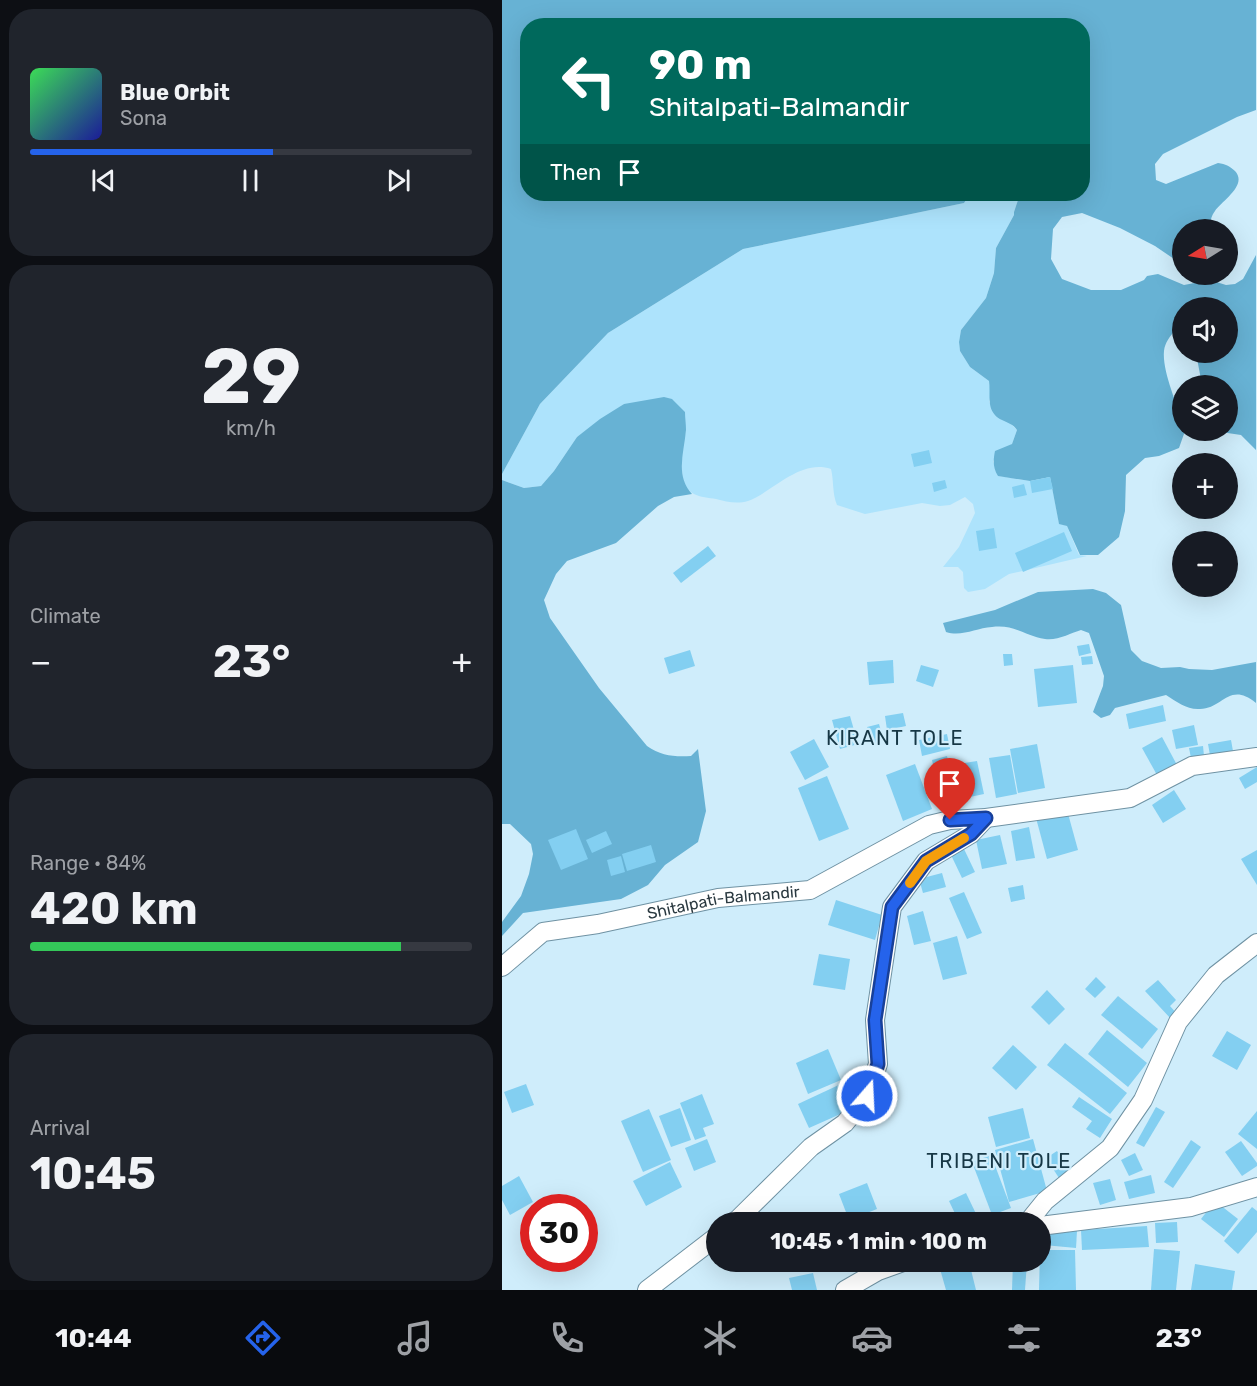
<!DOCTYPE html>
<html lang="en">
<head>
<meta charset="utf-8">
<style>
	:root { --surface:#171b24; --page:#20242c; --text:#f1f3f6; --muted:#9ea1a6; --line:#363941; --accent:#2563eb }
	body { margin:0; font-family:Rubik,sans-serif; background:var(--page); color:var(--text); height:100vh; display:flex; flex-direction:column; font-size:22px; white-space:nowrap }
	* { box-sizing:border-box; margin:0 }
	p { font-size:20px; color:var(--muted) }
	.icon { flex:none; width:33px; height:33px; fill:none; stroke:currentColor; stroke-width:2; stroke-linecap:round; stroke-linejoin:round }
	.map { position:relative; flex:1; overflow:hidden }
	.panel { display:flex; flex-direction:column; gap:9px; padding:9px; background:#0d0f14; width:502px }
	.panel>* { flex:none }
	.hud { position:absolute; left:18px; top:18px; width:570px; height:183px; border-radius:24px; box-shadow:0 6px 24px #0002; background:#00695c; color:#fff; overflow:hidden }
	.needle { width:39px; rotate:259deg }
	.fabs { position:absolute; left:670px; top:219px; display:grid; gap:12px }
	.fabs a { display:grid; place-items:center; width:66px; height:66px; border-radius:50%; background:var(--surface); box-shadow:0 6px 24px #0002; font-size:30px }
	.speed { position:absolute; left:18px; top:1194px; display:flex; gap:12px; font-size:30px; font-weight:700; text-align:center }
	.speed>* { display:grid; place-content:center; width:78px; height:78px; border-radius:50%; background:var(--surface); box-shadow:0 6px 24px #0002; line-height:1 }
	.speed .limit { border:9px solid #d22; background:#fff; color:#111 }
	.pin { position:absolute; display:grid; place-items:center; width:51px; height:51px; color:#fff; margin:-62px -26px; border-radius:50% 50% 50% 0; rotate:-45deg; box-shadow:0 0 6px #0007 }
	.pin .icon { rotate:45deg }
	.me { position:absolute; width:66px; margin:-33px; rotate:19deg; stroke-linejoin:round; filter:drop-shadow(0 0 4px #0008) }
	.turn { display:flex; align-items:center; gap:21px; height:126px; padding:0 30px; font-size:27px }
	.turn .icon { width:78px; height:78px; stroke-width:2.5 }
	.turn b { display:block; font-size:42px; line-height:51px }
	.then { display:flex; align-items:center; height:57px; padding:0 30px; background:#0003; gap:12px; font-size:22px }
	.big { font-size:45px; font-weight:700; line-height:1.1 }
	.panel .widget { flex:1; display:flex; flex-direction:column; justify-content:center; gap:9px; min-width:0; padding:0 21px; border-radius:24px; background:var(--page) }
	.panel .dial { align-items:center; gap:0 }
	.dial b { font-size:78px; line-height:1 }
	.song { display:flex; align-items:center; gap:18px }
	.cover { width:72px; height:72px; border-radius:9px; background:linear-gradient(135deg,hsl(130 70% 55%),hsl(240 70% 35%)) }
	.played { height:6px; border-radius:3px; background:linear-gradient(90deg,var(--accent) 55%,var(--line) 55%) }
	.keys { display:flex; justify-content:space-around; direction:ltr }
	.heat { display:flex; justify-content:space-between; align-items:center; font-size:33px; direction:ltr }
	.charge { height:9px; border-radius:4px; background:linear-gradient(90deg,#34c759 84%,var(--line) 0) }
	.trip { position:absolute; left:204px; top:1212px; width:345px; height:60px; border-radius:30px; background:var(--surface); box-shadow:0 6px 24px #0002; font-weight:700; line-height:60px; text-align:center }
	.tabs { display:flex; height:96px; justify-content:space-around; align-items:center; background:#090b0e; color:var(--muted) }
	.tabs .icon { width:42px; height:42px }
	.tabs .selected { color:var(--accent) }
	.tabs b { font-size:27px; color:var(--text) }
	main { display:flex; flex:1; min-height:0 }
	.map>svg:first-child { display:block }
</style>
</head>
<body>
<main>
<section class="panel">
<div class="widget">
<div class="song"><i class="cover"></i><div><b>Blue Orbit</b><p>Sona</p></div></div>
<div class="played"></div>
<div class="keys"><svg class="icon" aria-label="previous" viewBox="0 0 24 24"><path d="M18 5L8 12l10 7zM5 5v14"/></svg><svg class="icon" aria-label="pause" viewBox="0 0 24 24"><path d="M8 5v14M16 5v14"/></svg><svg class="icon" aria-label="next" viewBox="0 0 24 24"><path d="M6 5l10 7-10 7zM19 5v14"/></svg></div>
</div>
<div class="widget dial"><b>29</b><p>km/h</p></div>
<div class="widget"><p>Climate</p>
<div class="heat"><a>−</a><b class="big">23°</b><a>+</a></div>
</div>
<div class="widget"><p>Range · 84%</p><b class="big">420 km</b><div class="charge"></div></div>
<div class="widget"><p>Arrival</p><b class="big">10:45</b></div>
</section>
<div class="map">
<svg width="755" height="1290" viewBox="0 0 755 1290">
	<rect width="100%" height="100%" fill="#cfedfb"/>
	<path fill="#ade3fc" d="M 468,194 L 518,194 L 512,212 L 512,215 L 494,248 L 492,273 L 484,298 L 459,330 L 457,342 L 458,351 L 468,367 L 487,381 L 489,394 L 487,402 L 515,430 L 510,444 L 491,461 L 497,476 L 528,481 L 548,477 L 557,523 L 565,526 L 577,555 L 585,556 L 507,574 L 483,589 L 466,592 L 462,588 L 461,572 L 456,567 L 441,567 L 457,547 L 473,513 L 471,504 L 463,497 L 448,505 L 438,506 L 420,503 L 363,514 L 335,505 C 330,493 332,481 329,469 C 298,459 272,491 246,501 C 236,504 224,502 214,499 C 207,498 198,497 192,494 C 173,485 181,445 184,430 L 122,404 L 75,437 L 52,471 L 39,486 L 22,488 L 0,480 L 0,474 L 38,404 L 106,333 L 241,249 L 462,203 Z"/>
	<g fill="#67b2d4">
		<path d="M 0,0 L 754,0 L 754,110 L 735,117 L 661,154 L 653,164 L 654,180 L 664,184 L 716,163 C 724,164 727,166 733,171 C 746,185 720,201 713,211 C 709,216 708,223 707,229 L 681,230 L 681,260 L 675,261 L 653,246 L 618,228 L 580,213 L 560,217 L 551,229 L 549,259 L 560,279 L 589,290 L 619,290 L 642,280 L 645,276 L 656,274 L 682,285 L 708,280 L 724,285 L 733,284 L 741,279 L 754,255 L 754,450 L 739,435 L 712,431 L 726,430 L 726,386 L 700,385 L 694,353 L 726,352 L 726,308 L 681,308 L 681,331 L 673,330 C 668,337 663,342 662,351 C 660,371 675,404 681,424 L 681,430 L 683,431 L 677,448 L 657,456 L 643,458 L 624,475 L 623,511 L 617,537 L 596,555 L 578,555 L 565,526 L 557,524 L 548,477 L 528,481 L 496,476 C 491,468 491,461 493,451 L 510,444 L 515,430 C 511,424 506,423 500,420 C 483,412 489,395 487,381 L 468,367 L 458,351 L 457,342 L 459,330 L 484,298 L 492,273 L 494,248 L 512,215 L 512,212 L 518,194 L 580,194 L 580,26 L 26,26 L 26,194 L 468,194 L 462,203 L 241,249 L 106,333 L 38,404 L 0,474 Z"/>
		<path d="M 162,397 L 170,399 L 183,412 C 183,418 184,424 184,430 C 182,453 173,475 190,494 L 172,497 L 156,506 L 114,543 L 65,561 L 54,574 L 42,600 L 48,618 L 97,688 L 145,746 C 159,756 173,757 189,756 L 196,749 L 204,811 L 196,842 L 163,865 L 146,885 L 119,899 L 21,913 L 0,936 L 0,922 L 19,896 L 27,874 L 31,854 L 29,844 L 8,824 L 0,824 L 0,480 L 22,488 L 39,486 L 52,471 L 75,437 L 98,419 L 122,404 Z"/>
		<path d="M 591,589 L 604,593 L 619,605 L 629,650 L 640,661 L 659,668 L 678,667 L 687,669 L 710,670 L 754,662 L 754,703 C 727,681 721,709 698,709 C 685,710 675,702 664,695 L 613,708 L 608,715 L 599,718 L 591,712 L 601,686 L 602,676 L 587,633 L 579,630 C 569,633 555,641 543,639 C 523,636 513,624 490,627 C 474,628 460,637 444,632 L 441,623 L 493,610 L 536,592 Z"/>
	</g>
	<g fill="#83cff1">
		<path d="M 427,450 L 430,463 L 412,467 L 409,454 Z"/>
		<path d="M 548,477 L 551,489 L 530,493 L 528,481 Z"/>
		<path d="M 443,480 L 445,488 L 432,492 L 430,483 Z"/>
		<path d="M 522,484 L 525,495 L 512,498 L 510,487 Z"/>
		<path d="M 492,528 L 495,548 L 477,551 L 474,531 Z"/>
		<path d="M 562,532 L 570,551 L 521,572 L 513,553 Z"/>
		<path d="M 206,546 L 214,556 L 179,583 L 171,573 Z"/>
		<path d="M 587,644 L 589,653 L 577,656 L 575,646 Z"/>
		<path d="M 188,650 L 193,666 L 167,674 L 162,658 Z"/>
		<path d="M 501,654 L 510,654 L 511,665 L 502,666 Z"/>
		<path d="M 590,656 L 591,664 L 580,665 L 579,657 Z"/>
		<path d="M 391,660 L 392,683 L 367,685 L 365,662 Z"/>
		<path d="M 419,665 L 437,670 L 431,687 L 414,681 Z"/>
		<path d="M 571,665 L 575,703 L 536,707 L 532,669 Z"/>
		<path d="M 661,705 L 664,721 L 627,729 L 624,714 Z"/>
		<path d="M 401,713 L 404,726 L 385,730 L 383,716 Z"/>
		<path d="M 348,716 L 356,744 L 338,749 L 330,720 Z"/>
		<path d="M 377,724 L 382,741 L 370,744 L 365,727 Z"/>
		<path d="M 692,725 L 696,745 L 674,749 L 670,730 Z"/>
		<path d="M 445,734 L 448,749 L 420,756 L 417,740 Z"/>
		<path d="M 660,737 L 675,765 L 655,775 L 640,748 Z"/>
		<path d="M 312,739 L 327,767 L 303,780 L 288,752 Z"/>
		<path d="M 729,740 L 731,751 L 708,755 L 706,744 Z"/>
		<path d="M 535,744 L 543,788 L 516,793 L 508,749 Z"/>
		<path d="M 701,746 L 702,756 L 689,758 L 687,748 Z"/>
		<path d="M 508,755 L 515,794 L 494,798 L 487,758 Z"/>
		<path d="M 445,756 L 454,795 L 438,799 L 430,760 Z"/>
		<path d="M 475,761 L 482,794 L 463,798 L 456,764 Z"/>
		<path d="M 413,764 L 430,809 L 401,821 L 384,775 Z"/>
		<path d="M 755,767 L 755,782 L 743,789 L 737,778 Z"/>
		<path d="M 325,776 L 347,829 L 317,841 L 296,788 Z"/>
		<path d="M 672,790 L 684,809 L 661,823 L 650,805 Z"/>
		<path d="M 565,810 L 576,850 L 545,859 L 534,818 Z"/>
		<path d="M 527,827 L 533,858 L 514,861 L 509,831 Z"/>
		<path d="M 74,829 L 86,859 L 59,870 L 46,840 Z"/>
		<path d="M 104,831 L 110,844 L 90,853 L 84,840 Z"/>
		<path d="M 498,835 L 505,864 L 480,869 L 474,840 Z"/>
		<path d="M 149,845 L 154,862 L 125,871 L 120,854 Z"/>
		<path d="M 462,849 L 473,872 L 460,878 L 449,855 Z"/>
		<path d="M 755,850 L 755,885 L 739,859 Z"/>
		<path d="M 119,856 L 123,872 L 109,876 L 105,860 Z"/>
		<path d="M 440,873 L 444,887 L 421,893 L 417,879 Z"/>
		<path d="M 521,885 L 523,899 L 509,902 L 506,888 Z"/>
		<path d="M 462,892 L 480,933 L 465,939 L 447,898 Z"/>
		<path d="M 334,900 L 380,915 L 373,940 L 326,925 Z"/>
		<path d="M 421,911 L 429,941 L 412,945 L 405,916 Z"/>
		<path d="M 455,936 L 465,974 L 441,980 L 431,943 Z"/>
		<path d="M 317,954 L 348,959 L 343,990 L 311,985 Z"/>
		<path d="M 594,977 L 604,987 L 593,998 L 583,989 Z"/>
		<path d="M 656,980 L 674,1000 L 668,1006 L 676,1015 L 670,1020 L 643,991 Z"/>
		<path d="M 545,990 L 563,1009 L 547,1025 L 529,1007 Z"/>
		<path d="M 616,996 L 656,1029 L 640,1049 L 599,1015 Z"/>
		<path d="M 605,1030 L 645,1063 L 626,1087 L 586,1054 Z"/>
		<path d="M 725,1031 L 749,1045 L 735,1070 L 710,1056 Z"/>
		<path d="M 563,1043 L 625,1093 L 608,1114 L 545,1065 Z"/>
		<path d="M 511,1045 L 535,1067 L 514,1090 L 490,1068 Z"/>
		<path d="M 326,1049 L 339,1080 L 306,1094 L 294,1063 Z"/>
		<path d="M 341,1083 L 352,1108 L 307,1128 L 296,1104 Z"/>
		<path d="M 24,1084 L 32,1105 L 10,1113 L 2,1092 Z"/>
		<path d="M 200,1094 L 212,1124 L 201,1128 L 204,1136 L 193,1140 L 178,1103 Z"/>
		<path d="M 577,1097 L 610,1119 L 598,1138 L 584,1129 L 590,1121 L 570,1107 Z"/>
		<path d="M 654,1107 L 663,1112 L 642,1147 L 634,1143 Z"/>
		<path d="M 178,1108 L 189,1140 L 169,1147 L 157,1116 Z"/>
		<path d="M 521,1108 L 528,1138 L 494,1147 L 486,1117 Z"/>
		<path d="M 147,1109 L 169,1160 L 141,1172 L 119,1121 Z"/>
		<path d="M 755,1111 L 755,1149 L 736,1134 Z"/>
		<path d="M 205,1139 L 214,1162 L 192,1171 L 183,1148 Z"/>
		<path d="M 531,1139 L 545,1191 L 507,1202 L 493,1150 Z"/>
		<path d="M 689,1140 L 699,1147 L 671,1188 L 662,1182 Z"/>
		<path d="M 739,1141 L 755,1163 L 755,1166 L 740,1176 L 723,1152 Z"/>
		<path d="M 555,1151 L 568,1171 L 557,1178 L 544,1158 Z"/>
		<path d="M 633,1153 L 641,1170 L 627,1176 L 619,1160 Z"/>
		<path d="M 489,1155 L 509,1208 L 490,1215 L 470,1162 Z"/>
		<path d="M 168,1162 L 180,1187 L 144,1206 L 131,1181 Z"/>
		<path d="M 649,1175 L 653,1193 L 627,1199 L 622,1182 Z"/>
		<path d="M 17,1176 L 31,1202 L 8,1215 L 0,1200 L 0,1186 Z"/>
		<path d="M 608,1179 L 614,1200 L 598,1205 L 591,1183 Z"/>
		<path d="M 365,1183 L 375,1209 L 347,1220 L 337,1194 Z"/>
		<path d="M 464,1193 L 478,1222 L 457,1222 L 447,1201 Z"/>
		<path d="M 713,1201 L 736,1219 L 722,1237 L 699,1219 Z"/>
		<path d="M 750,1207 L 755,1211 L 755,1232 L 736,1254 L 722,1241 Z"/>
		<path d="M 675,1222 L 676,1242 L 654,1243 L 653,1223 Z"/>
		<path d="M 645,1226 L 647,1247 L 580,1250 L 579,1230 Z"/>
		<path d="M 82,1227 L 86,1227 L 90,1245 L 82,1247 Z"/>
		<path d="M 543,1229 L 575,1231 L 574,1248 L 542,1245 Z"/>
		<path d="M 652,1249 L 678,1251 L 674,1290 L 649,1290 Z"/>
		<path d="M 538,1250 L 573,1250 L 574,1290 L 537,1290 Z"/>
		<path d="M 436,1262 L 467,1262 L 474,1290 L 444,1290 Z"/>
		<path d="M 511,1262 L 525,1262 L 523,1290 L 510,1290 Z"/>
		<path d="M 693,1264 L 733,1271 L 730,1290 L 689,1290 Z"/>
		<path d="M 311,1273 L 315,1290 L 290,1290 L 287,1278 Z"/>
	</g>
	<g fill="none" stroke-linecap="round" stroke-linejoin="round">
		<defs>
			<g id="minor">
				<path id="s1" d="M 0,967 L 41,932 L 96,924 L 216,898 L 308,890 L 427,825 L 448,820 L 484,818 L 628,798 L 690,766 L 755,757"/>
				<path d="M 233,1222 L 309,1147 L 343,1123 L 365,1096 L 376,1064 L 373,1020 L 390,907 L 424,861 L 469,834 L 484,818"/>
				<path d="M 526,1222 L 543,1201 L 608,1148 L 641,1100 L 676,1022 L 714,975 L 755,943"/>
				<path d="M 538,1226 L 689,1207 L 755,1187"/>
				<path d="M 145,1290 L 214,1237"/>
				<path d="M 343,1290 L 376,1271 L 401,1262"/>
			</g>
		</defs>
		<use href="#minor" stroke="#6f92a3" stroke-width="20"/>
		<use href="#minor" stroke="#fff" stroke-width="18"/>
	</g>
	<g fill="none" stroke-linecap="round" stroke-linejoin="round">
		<defs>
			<path id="route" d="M 365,1096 L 376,1064 L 373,1020 L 390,907 L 424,861 L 469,834 L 484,818 L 448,820"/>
		</defs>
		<use href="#route" stroke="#184099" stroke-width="15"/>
		<use href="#route" stroke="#2563eb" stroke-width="10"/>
		<path stroke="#f59e0b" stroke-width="10" d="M 408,883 L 424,861 L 462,838"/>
	</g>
	<g text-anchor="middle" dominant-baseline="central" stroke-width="4.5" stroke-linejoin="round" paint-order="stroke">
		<g font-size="16" fill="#2a3940" stroke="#cfedfb">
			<text stroke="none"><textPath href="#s1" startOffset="237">Shitalpati-Balmandir</textPath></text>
		</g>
		<g font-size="20" letter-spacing="1.5" fill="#163745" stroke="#cfedfb">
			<text x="393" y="738">KIRANT TOLE</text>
			<text x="497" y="1161">TRIBENI TOLE</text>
		</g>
	</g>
</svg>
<div class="fabs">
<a><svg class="needle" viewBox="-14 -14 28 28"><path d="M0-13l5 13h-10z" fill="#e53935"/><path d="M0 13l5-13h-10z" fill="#9ea1a6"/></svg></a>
<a><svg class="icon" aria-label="sound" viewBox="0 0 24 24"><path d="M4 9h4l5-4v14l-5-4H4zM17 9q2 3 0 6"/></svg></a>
<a><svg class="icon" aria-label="layers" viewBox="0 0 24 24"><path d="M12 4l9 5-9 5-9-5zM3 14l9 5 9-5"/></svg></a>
<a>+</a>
<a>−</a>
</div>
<div class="speed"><div class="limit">30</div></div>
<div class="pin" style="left:448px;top:820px;background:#d93025"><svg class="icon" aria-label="arrive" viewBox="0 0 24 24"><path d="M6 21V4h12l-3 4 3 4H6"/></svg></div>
<svg class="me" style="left:365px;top:1096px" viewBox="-20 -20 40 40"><circle r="17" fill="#2563eb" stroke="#fff" stroke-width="3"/><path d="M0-11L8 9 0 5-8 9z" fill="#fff"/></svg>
<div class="trip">10:45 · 1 min · 100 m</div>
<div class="hud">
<div class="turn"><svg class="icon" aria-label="left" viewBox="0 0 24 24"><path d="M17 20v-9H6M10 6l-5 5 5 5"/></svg><div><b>90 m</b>Shitalpati-Balmandir</div></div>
<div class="then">Then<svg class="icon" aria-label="arrive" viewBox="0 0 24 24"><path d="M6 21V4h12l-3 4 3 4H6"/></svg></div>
</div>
</div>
</main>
<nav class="tabs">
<b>10:44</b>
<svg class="icon selected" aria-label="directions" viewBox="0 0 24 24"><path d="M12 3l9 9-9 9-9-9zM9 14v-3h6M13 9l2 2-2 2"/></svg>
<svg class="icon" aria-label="music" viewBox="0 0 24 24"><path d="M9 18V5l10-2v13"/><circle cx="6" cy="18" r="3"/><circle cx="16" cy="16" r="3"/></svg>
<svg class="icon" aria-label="phone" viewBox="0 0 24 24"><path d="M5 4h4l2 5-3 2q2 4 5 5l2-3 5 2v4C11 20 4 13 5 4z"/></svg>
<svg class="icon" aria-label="climate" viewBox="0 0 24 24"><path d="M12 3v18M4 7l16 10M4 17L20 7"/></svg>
<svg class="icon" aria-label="car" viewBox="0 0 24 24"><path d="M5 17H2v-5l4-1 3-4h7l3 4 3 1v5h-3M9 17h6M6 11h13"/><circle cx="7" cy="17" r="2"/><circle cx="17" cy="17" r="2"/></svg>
<svg class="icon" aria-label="filters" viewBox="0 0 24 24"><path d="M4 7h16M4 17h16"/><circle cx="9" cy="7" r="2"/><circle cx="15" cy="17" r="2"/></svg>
<b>23°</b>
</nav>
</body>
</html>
